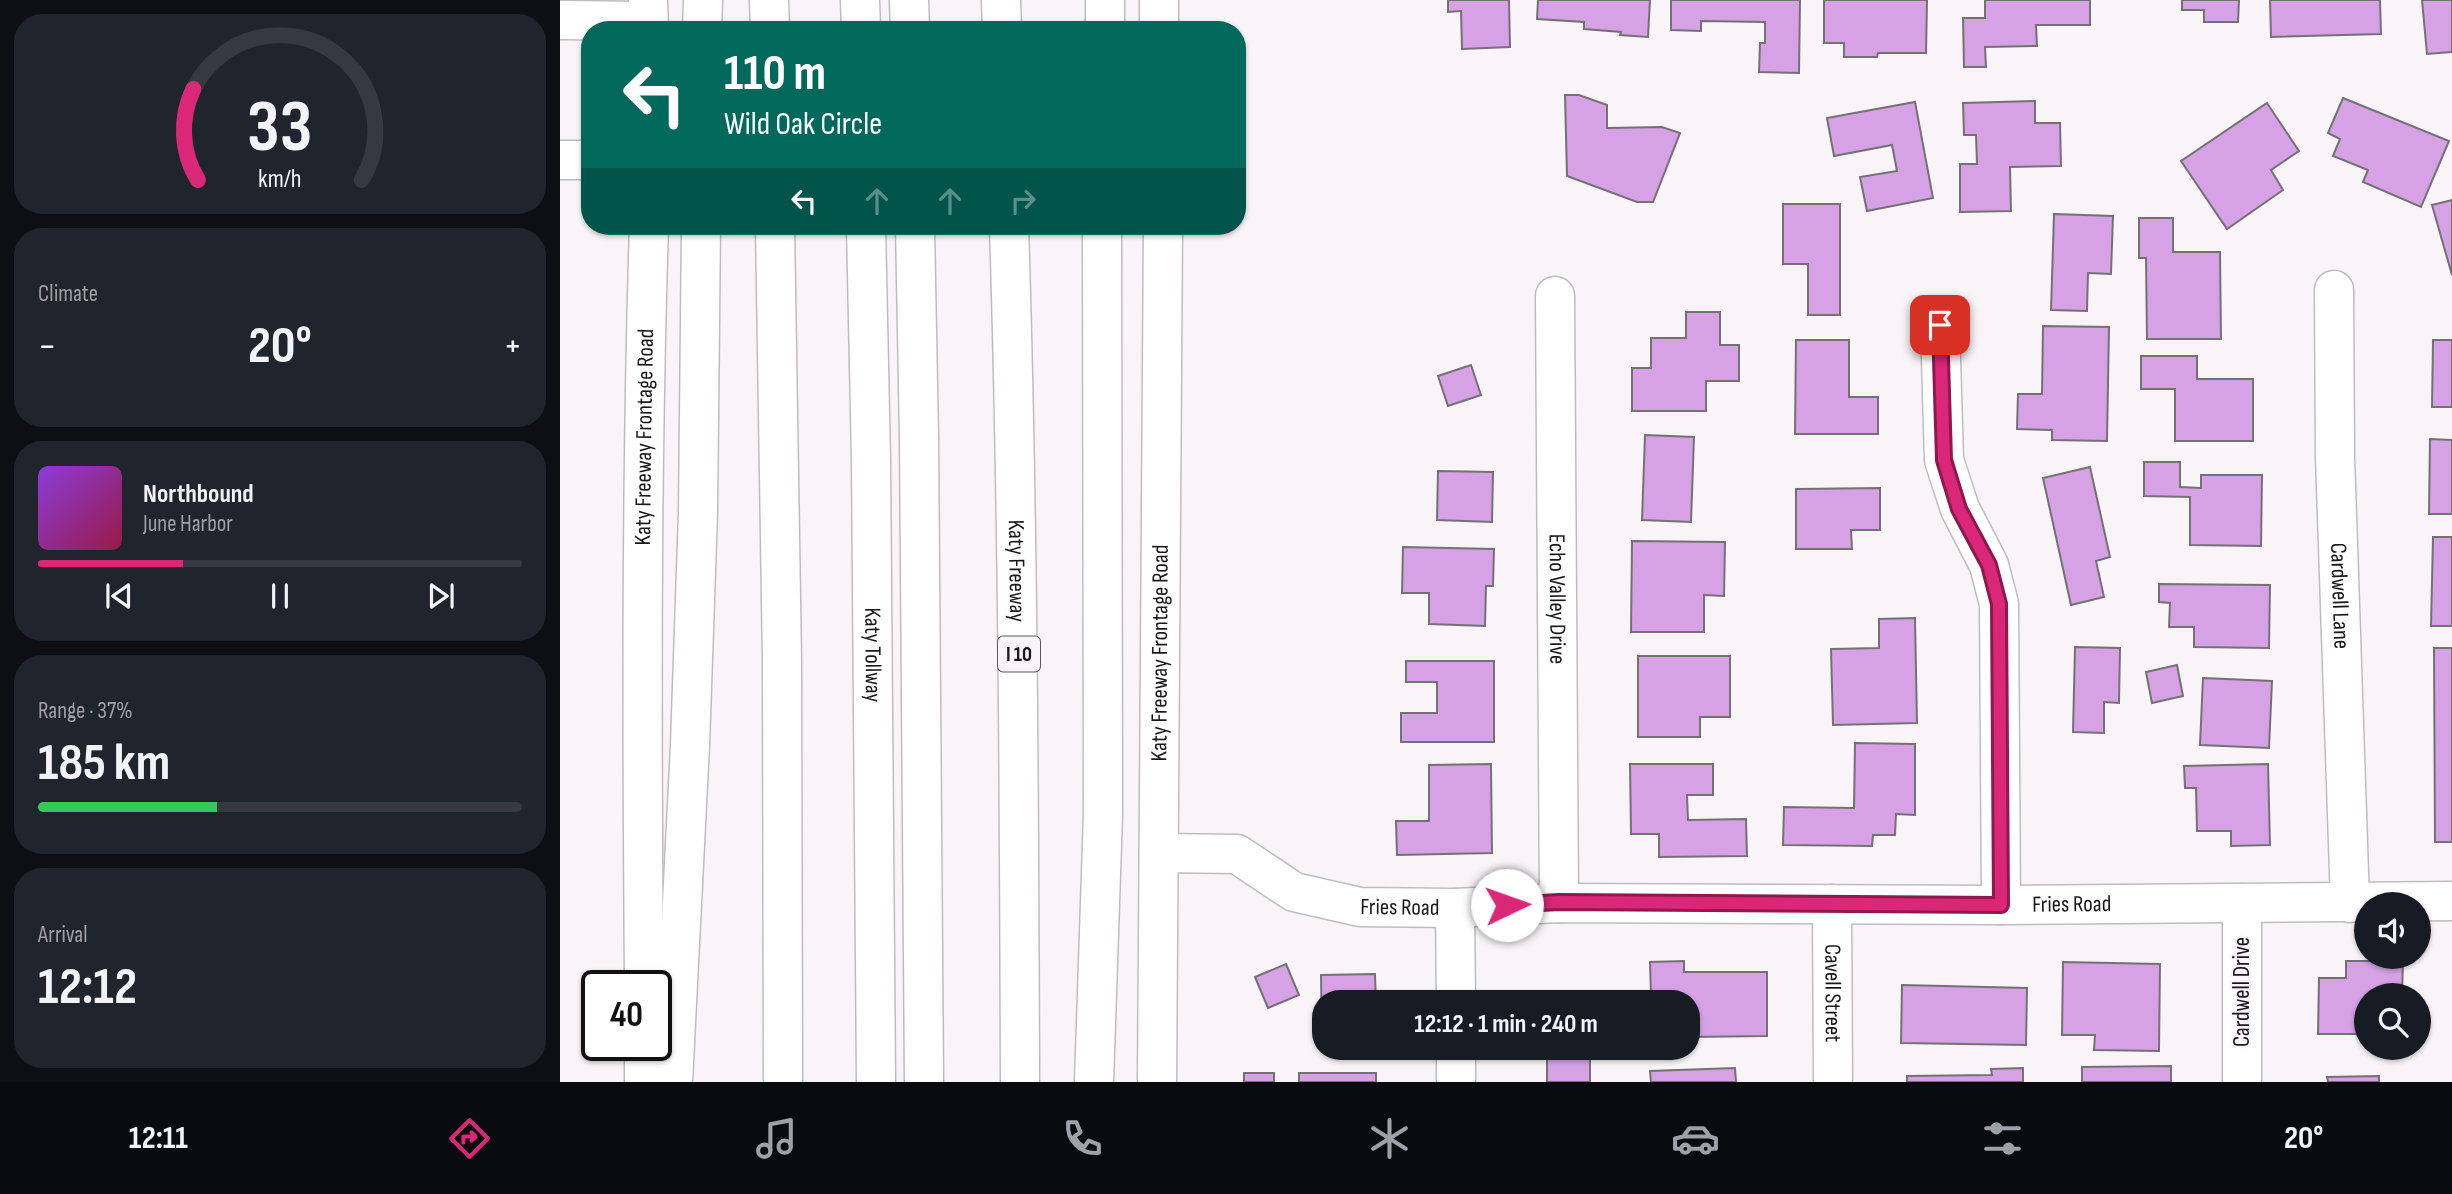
<!DOCTYPE html>
<html lang="en">
<head>
<meta charset="utf-8">
<style>
	:root { --surface:#171b24; --page:#20242c; --text:#f1f3f6; --muted:#9ea1a6; --line:#363941; --accent:#db2777 }
	body { margin:0; font-family:"Sofia Sans Condensed",sans-serif; background:var(--page); color:var(--text); height:100vh; display:flex; flex-direction:column; font-size:26px; white-space:nowrap }
	* { box-sizing:border-box; margin:0 }
	p { font-size:23px; color:var(--muted) }
	.icon { flex:none; width:38px; height:38px; fill:none; stroke:currentColor; stroke-width:2; stroke-linecap:round; stroke-linejoin:round }
	.map { position:relative; flex:1; overflow:hidden }
	.sheet { display:flex; flex-direction:column; gap:14px; padding:14px; background:#0d0f14; width:560px }
	.sheet>* { flex:none }
	.top-card { position:absolute; left:21px; top:21px; width:665px; height:214px; border-radius:28px; box-shadow:0 2px 5px #0004; background:#00695c; color:#fff; overflow:hidden }
	.tools { position:absolute; left:1794px; top:892px; display:grid; gap:14px }
	.tools a { display:grid; place-items:center; width:77px; height:77px; border-radius:50%; background:var(--surface); box-shadow:0 2px 5px #0004; font-size:35px }
	.speed { position:absolute; left:21px; top:970px; display:flex; gap:14px; font-size:35px; font-weight:700; text-align:center }
	.speed>* { display:grid; place-content:center; width:91px; height:91px; border-radius:50%; background:var(--surface); box-shadow:0 2px 5px #0004; line-height:1 }
	.speed .limit { border:4px solid #111; border-radius:10px; background:#fff; color:#111 }
	.pin { position:absolute; display:grid; place-items:center; width:60px; height:60px; color:#fff; margin:-30px; border-radius:14px; box-shadow:0 4px 10px #0006 }
	.me { position:absolute; width:77px; margin:-38px; rotate:87deg; stroke-linejoin:round; filter:drop-shadow(0 0 5px #0008) }
	.turn { display:flex; align-items:center; gap:24px; height:147px; padding:0 28px; font-size:32px }
	.turn .icon { width:91px; height:91px; stroke-width:2.5 }
	.turn b { display:block; font-size:49px; line-height:60px }
	.lanes { display:flex; align-items:center; height:66px; padding:0 28px; background:#0003; justify-content:center; gap:35px; direction:ltr }
	.lanes .off { opacity:.35 }
	.big { font-size:52px; font-weight:700; line-height:1.1 }
	.sheet .card { flex:1; display:flex; flex-direction:column; justify-content:center; gap:10px; min-width:0; padding:0 24px; border-radius:28px; background:var(--page) }
	.sheet .dial { align-items:center; gap:0 }
	.dial svg { height:182px; overflow:visible; fill:none; stroke:var(--line); stroke-width:7; stroke-linecap:round; text-anchor:middle }
	.dial text { fill:var(--text); stroke:none }
	.song { display:flex; align-items:center; gap:21px }
	.cover { width:84px; height:84px; border-radius:10px; background:linear-gradient(135deg,hsl(270 70% 55%),hsl(340 70% 35%)) }
	.played { height:7px; border-radius:4px; background:linear-gradient(90deg,var(--accent) 30%,var(--line) 30%) }
	.keys { display:flex; justify-content:space-around; direction:ltr }
	.heat { display:flex; justify-content:space-between; align-items:center; font-size:38px; direction:ltr }
	.charge { height:10px; border-radius:5px; background:linear-gradient(90deg,#34c759 37%,var(--line) 0) }
	.trip { position:absolute; left:752px; top:990px; width:388px; height:70px; border-radius:28px; background:var(--surface); box-shadow:0 2px 5px #0004; font-weight:700; line-height:70px; text-align:center }
	.tab-bar { display:flex; height:112px; justify-content:space-around; align-items:center; background:#090b0e; color:var(--muted) }
	.tab-bar .icon { width:49px; height:49px }
	.tab-bar .current { color:var(--accent) }
	.tab-bar b { font-size:32px; color:var(--text) }
	main { display:flex; flex:1; min-height:0 }
	.map>svg:first-child { display:block }
</style>
</head>
<body>
<main>
<section class="sheet">
<div class="card dial"><svg viewBox="0 0 100 80">
<path d="M14 69A42 42 0 1 1 86 69"/>
<path d="M14 69A42 42 0 0 1 12 29" stroke="#db2777"/>
<text x="50" y="56" font-size="32" font-weight="700">33</text>
<text x="50" y="72" font-size="11">km/h</text>
</svg></div>
<div class="card"><p>Climate</p>
<div class="heat"><a>−</a><b class="big">20°</b><a>+</a></div>
</div>
<div class="card">
<div class="song"><i class="cover"></i><div><b>Northbound</b><p>June Harbor</p></div></div>
<div class="played"></div>
<div class="keys"><svg class="icon" aria-label="previous" viewBox="0 0 24 24"><path d="M18 5L8 12l10 7zM5 5v14"/></svg><svg class="icon" aria-label="pause" viewBox="0 0 24 24"><path d="M8 5v14M16 5v14"/></svg><svg class="icon" aria-label="next" viewBox="0 0 24 24"><path d="M6 5l10 7-10 7zM19 5v14"/></svg></div>
</div>
<div class="card"><p>Range · 37%</p><b class="big">185 km</b><div class="charge"></div></div>
<div class="card"><p>Arrival</p><b class="big">12:12</b></div>
</section>
<div class="map">
<svg width="1892" height="1082" viewBox="0 0 1892 1082">
	<rect width="100%" height="100%" fill="#f9f4f7"/>
	<g fill="#d6a1e5" stroke="#747175" stroke-width="2">
		<path d="M 888,0 L 949,0 L 950,47 L 902,49 L 901,11 L 888,12 Z"/>
		<path d="M 978,0 L 1090,0 L 1088,37 L 1060,35 L 1061,32 L 1024,29 L 1024,22 L 977,19 Z"/>
		<path d="M 1111,0 L 1240,0 L 1239,73 L 1199,72 L 1200,43 L 1205,43 L 1205,22 L 1141,21 L 1141,31 L 1111,30 Z"/>
		<path d="M 1264,0 L 1367,0 L 1366,53 L 1318,53 L 1317,57 L 1284,57 L 1284,43 L 1264,43 Z"/>
		<path d="M 1425,0 L 1530,0 L 1530,25 L 1476,25 L 1477,46 L 1425,47 L 1426,67 L 1404,67 L 1403,18 L 1425,18 Z"/>
		<path d="M 1622,0 L 1679,0 L 1678,22 L 1644,22 L 1644,10 L 1622,10 Z"/>
		<path d="M 1710,0 L 1820,0 L 1821,34 L 1711,37 Z"/>
		<path d="M 1862,0 L 1892,0 L 1892,52 L 1867,54 Z"/>
		<path d="M 1005,95 L 1019,95 L 1047,105 L 1047,128 L 1102,127 L 1120,133 L 1093,202 L 1077,202 L 1007,176 Z"/>
		<path d="M 1783,98 L 1889,141 L 1861,207 L 1803,182 L 1808,170 L 1773,156 L 1780,139 L 1768,133 Z"/>
		<path d="M 1475,101 L 1475,123 L 1500,123 L 1501,166 L 1450,167 L 1451,211 L 1400,212 L 1400,164 L 1417,164 L 1416,135 L 1404,135 L 1403,103 Z"/>
		<path d="M 1355,102 L 1373,198 L 1307,211 L 1300,177 L 1337,171 L 1332,145 L 1274,156 L 1267,118 Z"/>
		<path d="M 1707,103 L 1739,151 L 1711,170 L 1723,190 L 1667,229 L 1621,161 Z"/>
		<path d="M 1892,200 L 1892,275 L 1872,205 Z"/>
		<path d="M 1223,204 L 1280,204 L 1280,315 L 1248,315 L 1248,264 L 1223,264 Z"/>
		<path d="M 1494,214 L 1553,216 L 1551,274 L 1528,273 L 1527,311 L 1491,310 Z"/>
		<path d="M 1579,218 L 1613,218 L 1613,252 L 1660,252 L 1661,339 L 1587,339 L 1586,258 L 1579,258 Z"/>
		<path d="M 1126,312 L 1160,312 L 1160,345 L 1179,345 L 1179,381 L 1146,381 L 1146,411 L 1072,411 L 1072,368 L 1091,368 L 1091,338 L 1126,338 Z"/>
		<path d="M 1483,326 L 1549,327 L 1547,441 L 1492,440 L 1492,430 L 1457,429 L 1458,394 L 1482,394 Z"/>
		<path d="M 1236,340 L 1289,340 L 1289,397 L 1318,397 L 1318,434 L 1235,434 Z"/>
		<path d="M 1873,340 L 1892,340 L 1892,407 L 1872,407 Z"/>
		<path d="M 1581,356 L 1637,356 L 1637,379 L 1693,379 L 1693,441 L 1615,441 L 1615,389 L 1581,389 Z"/>
		<path d="M 911,365 L 921,395 L 888,406 L 878,376 Z"/>
		<path d="M 1085,435 L 1134,437 L 1131,522 L 1082,520 Z"/>
		<path d="M 1870,439 L 1892,440 L 1892,514 L 1869,514 Z"/>
		<path d="M 1584,462 L 1620,462 L 1620,487 L 1641,488 L 1641,475 L 1702,475 L 1701,546 L 1630,545 L 1630,497 L 1584,496 Z"/>
		<path d="M 1530,467 L 1550,557 L 1536,561 L 1544,597 L 1511,605 L 1483,478 Z"/>
		<path d="M 878,471 L 933,472 L 932,522 L 877,520 Z"/>
		<path d="M 1320,488 L 1320,530 L 1291,530 L 1292,549 L 1236,549 L 1236,489 Z"/>
		<path d="M 1873,537 L 1892,537 L 1892,626 L 1871,626 Z"/>
		<path d="M 1072,541 L 1165,542 L 1164,596 L 1144,595 L 1144,632 L 1071,632 Z"/>
		<path d="M 843,547 L 934,549 L 933,586 L 926,586 L 925,626 L 869,624 L 869,593 L 842,593 Z"/>
		<path d="M 1599,584 L 1710,585 L 1709,648 L 1634,647 L 1634,627 L 1609,627 L 1610,603 L 1599,602 Z"/>
		<path d="M 1355,618 L 1357,723 L 1273,725 L 1271,649 L 1319,648 L 1319,619 Z"/>
		<path d="M 1515,647 L 1560,648 L 1559,703 L 1544,702 L 1544,733 L 1513,732 Z"/>
		<path d="M 1874,648 L 1892,648 L 1892,842 L 1875,842 Z"/>
		<path d="M 1078,656 L 1170,656 L 1170,717 L 1140,717 L 1140,737 L 1078,737 Z"/>
		<path d="M 846,661 L 934,661 L 934,742 L 841,742 L 841,713 L 877,713 L 877,682 L 846,682 Z"/>
		<path d="M 1617,665 L 1623,696 L 1592,703 L 1586,672 Z"/>
		<path d="M 1643,678 L 1712,681 L 1709,748 L 1640,745 Z"/>
		<path d="M 1295,743 L 1355,744 L 1355,815 L 1336,814 L 1335,835 L 1313,835 L 1312,846 L 1223,845 L 1224,807 L 1294,808 Z"/>
		<path d="M 931,764 L 932,853 L 837,855 L 836,821 L 869,821 L 869,765 Z"/>
		<path d="M 1070,764 L 1153,764 L 1153,795 L 1127,795 L 1128,820 L 1186,819 L 1187,856 L 1099,857 L 1099,834 L 1071,834 Z"/>
		<path d="M 1708,764 L 1710,845 L 1671,846 L 1671,831 L 1637,831 L 1636,788 L 1625,788 L 1624,766 Z"/>
		<path d="M 1124,961 L 1124,972 L 1207,972 L 1207,1036 L 1129,1037 L 1129,1003 L 1124,1003 L 1124,996 L 1091,996 L 1090,962 Z"/>
		<path d="M 1786,961 L 1843,961 L 1842,996 L 1806,996 L 1806,1034 L 1758,1034 L 1759,978 L 1786,978 Z"/>
		<path d="M 1503,962 L 1600,964 L 1599,1051 L 1534,1050 L 1535,1035 L 1502,1035 Z"/>
		<path d="M 726,964 L 739,995 L 708,1008 L 695,977 Z"/>
		<path d="M 815,974 L 816,1003 L 765,1003 L 765,1044 L 762,1044 L 761,975 Z"/>
		<path d="M 1342,985 L 1467,988 L 1466,1045 L 1341,1043 Z"/>
		<path d="M 947,1048 L 1030,1048 L 1030,1082 L 987,1082 L 987,1054 L 947,1054 Z"/>
		<path d="M 1611,1066 L 1611,1082 L 1522,1082 L 1522,1067 Z"/>
		<path d="M 1175,1068 L 1176,1082 L 1091,1082 L 1090,1071 Z"/>
		<path d="M 1463,1068 L 1463,1082 L 1347,1082 L 1347,1076 L 1432,1075 L 1431,1069 Z"/>
		<rect x="684" y="1073" width="30" height="9"/>
		<rect x="739" y="1073" width="77" height="9"/>
		<path d="M 1819,1076 L 1819,1082 L 1768,1082 L 1767,1077 Z"/>
	</g>
	<g fill="none" stroke-linecap="round" stroke-linejoin="round">
		<defs>
			<g id="minor">
				<path d="M 0,20 L 88,21"/>
				<path d="M 0,160 L 30,160"/>
				<path id="s1" d="M 1774,290 L 1775,456 L 1790,903"/>
				<path id="s2" d="M 995,296 L 999,903"/>
				<path d="M 1380,325 L 1384,460 L 1400,509 L 1429,565 L 1439,604 L 1441,905"/>
				<path id="s3" d="M 599,853 L 677,854 L 734,892 L 800,907 L 895,908 L 999,903 L 1441,905 L 1892,901"/>
				<path d="M 1682,903 L 1682,1082"/>
				<path id="s4" d="M 1272,904 L 1273,1082"/>
				<path d="M 895,908 L 896,1003"/>
				<path d="M 896,1048 L 896,1082"/>
			</g>
			<g id="major">
				<path d="M 88,0 L 89,30"/>
				<path d="M 599,0 L 599,30"/>
				<path id="s5" d="M 84,985 C 82,732 81,479 89,226"/>
				<path d="M 84,1045 L 84,1082"/>
				<path id="s6" d="M 597,1082 L 603,226"/>
			</g>
			<g id="highway">
				<path d="M 209,0 L 210,30"/>
				<path d="M 300,0 L 301,30"/>
				<path d="M 349,0 L 350,30"/>
				<path d="M 441,0 L 442,30"/>
				<path d="M 142,30 L 143,0"/>
				<path d="M 545,30 L 545,0"/>
				<path d="M 215,226 L 222,661 L 223,1082"/>
				<path id="s7" d="M 306,226 L 311,460 L 316,1082"/>
				<path d="M 355,226 L 359,437 L 364,1082"/>
				<path id="s8" d="M 449,226 C 458,511 459,796 460,1082"/>
				<path d="M 113,1082 L 130,745 L 138,513 L 141,226"/>
				<path d="M 534,1082 L 543,814 L 542,226"/>
			</g>
		</defs>
		<use href="#minor" stroke="#c0bcbe" stroke-width="41"/>
		<use href="#major" stroke="#c0bcbe" stroke-width="41"/>
		<use href="#highway" stroke="#c0bcbe" stroke-width="41"/>
		<use href="#minor" stroke="#fff" stroke-width="38"/>
		<use href="#major" stroke="#fff" stroke-width="38"/>
		<use href="#highway" stroke="#fff" stroke-width="38"/>
	</g>
	<g fill="none" stroke-linecap="round" stroke-linejoin="round">
		<defs>
			<path id="route" d="M 947,905 L 999,902 L 1441,905 L 1439,604 L 1429,565 L 1399,509 L 1384,460 L 1380,325"/>
		</defs>
		<use href="#route" stroke="#8e194d" stroke-width="18"/>
		<use href="#route" stroke="#db2777" stroke-width="12"/>
	</g>
	<g text-anchor="middle" dominant-baseline="central" stroke-width="5" stroke-linejoin="round" paint-order="stroke">
		<rect fill="#f9f4f7" stroke="#5c595b" stroke-width="2" x="438" y="636.5" width="42" height="35" rx="5"/>
		<g font-size="21" font-weight="bold" fill="#191718">
			<text x="459" y="654">I 10</text>
		</g>
		<g font-size="23" fill="#191718" stroke="#f9f4f7">
			<text stroke="none"><textPath href="#s5" startOffset="548">Katy Freeway Frontage Road</textPath></text>
			<text stroke="none"><textPath href="#s8" startOffset="345">Katy Freeway</textPath></text>
			<text stroke="none"><textPath href="#s1" startOffset="306">Cardwell Lane</textPath></text>
			<text stroke="none"><textPath href="#s2" startOffset="303">Echo Valley Drive</textPath></text>
			<text stroke="none"><textPath href="#s7" startOffset="429">Katy Tollway</textPath></text>
			<text stroke="none"><textPath href="#s6" startOffset="429">Katy Freeway Frontage Road</textPath></text>
			<text stroke="none"><textPath href="#s3" startOffset="926">Fries Road</textPath></text>
			<text stroke="none"><textPath href="#s3" startOffset="254">Fries Road</textPath></text>
			<text transform="translate(1682 992) rotate(-90)">Cardwell Drive</text>
			<text stroke="none"><textPath href="#s4" startOffset="89">Cavell Street</textPath></text>
		</g>
	</g>
</svg>
<div class="tools">
<a><svg class="icon" aria-label="sound" viewBox="0 0 24 24"><path d="M4 9h4l5-4v14l-5-4H4zM17 9q2 3 0 6"/></svg></a>
<a><svg class="icon" aria-label="search" viewBox="0 0 24 24"><circle cx="10" cy="10" r="6"/><path d="M15 15l6 6"/></svg></a>
</div>
<div class="speed"><div class="limit">40</div></div>
<div class="pin" style="left:1380px;top:325px;background:#d93025"><svg class="icon" aria-label="arrive" viewBox="0 0 24 24"><path d="M6 21V4h12l-3 4 3 4H6"/></svg></div>
<svg class="me" style="left:947px;top:905px" viewBox="-20 -20 40 40"><circle r="19" fill="#fff"/><path d="M0-13L10 11 0 6-10 11z" fill="#db2777"/></svg>
<div class="trip">12:12 · 1 min · 240 m</div>
<div class="top-card">
<div class="turn"><svg class="icon" aria-label="left" viewBox="0 0 24 24"><path d="M17 20v-9H6M10 6l-5 5 5 5"/></svg><div><b>110 m</b>Wild Oak Circle</div></div>
<div class="lanes"><svg class="icon" aria-label="left" viewBox="0 0 24 24"><path d="M17 20v-9H6M10 6l-5 5 5 5"/></svg><svg class="icon off" aria-label="ahead" viewBox="0 0 24 24"><path d="M12 20V5M6 11l6-6 6 6"/></svg><svg class="icon off" aria-label="ahead" viewBox="0 0 24 24"><path d="M12 20V5M6 11l6-6 6 6"/></svg><svg class="icon off" aria-label="right" viewBox="0 0 24 24"><path d="M7 20v-9h11M14 6l5 5-5 5"/></svg></div>
</div>
</div>
</main>
<nav class="tab-bar">
<b>12:11</b>
<svg class="icon current" aria-label="directions" viewBox="0 0 24 24"><path d="M12 3l9 9-9 9-9-9zM9 14v-3h6M13 9l2 2-2 2"/></svg>
<svg class="icon" aria-label="music" viewBox="0 0 24 24"><path d="M9 18V5l10-2v13"/><circle cx="6" cy="18" r="3"/><circle cx="16" cy="16" r="3"/></svg>
<svg class="icon" aria-label="phone" viewBox="0 0 24 24"><path d="M5 4h4l2 5-3 2q2 4 5 5l2-3 5 2v4C11 20 4 13 5 4z"/></svg>
<svg class="icon" aria-label="climate" viewBox="0 0 24 24"><path d="M12 3v18M4 7l16 10M4 17L20 7"/></svg>
<svg class="icon" aria-label="car" viewBox="0 0 24 24"><path d="M5 17H2v-5l4-1 3-4h7l3 4 3 1v5h-3M9 17h6M6 11h13"/><circle cx="7" cy="17" r="2"/><circle cx="17" cy="17" r="2"/></svg>
<svg class="icon" aria-label="filters" viewBox="0 0 24 24"><path d="M4 7h16M4 17h16"/><circle cx="9" cy="7" r="2"/><circle cx="15" cy="17" r="2"/></svg>
<b>20°</b>
</nav>
</body>
</html>
